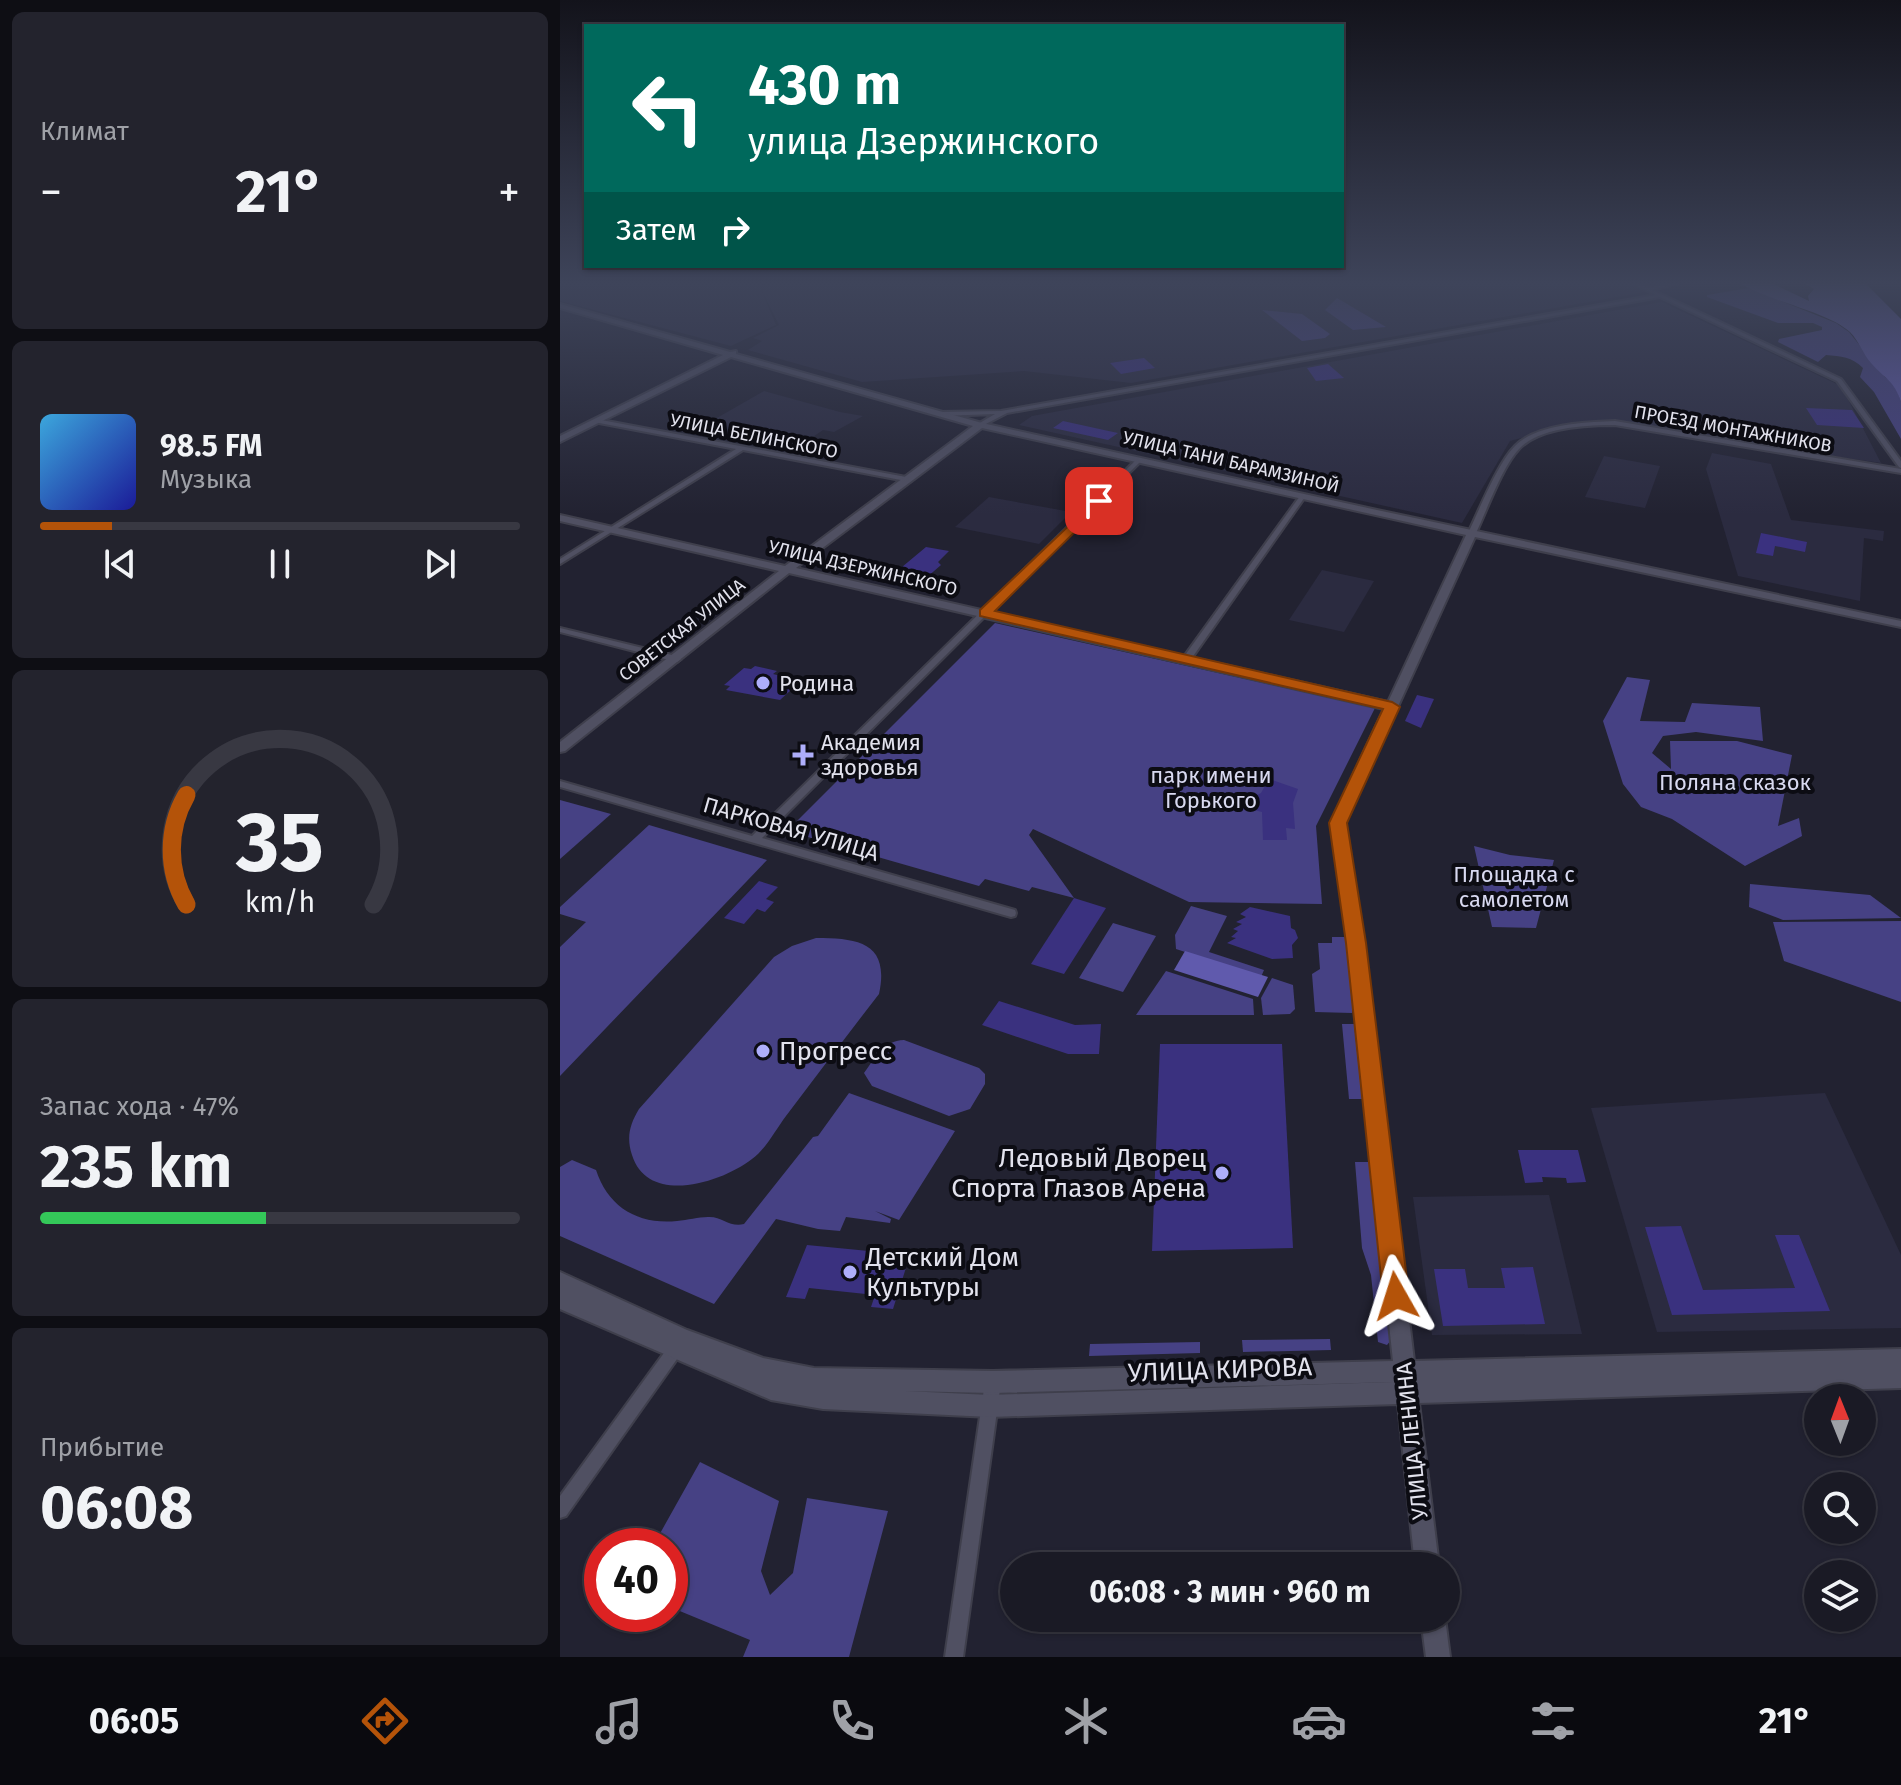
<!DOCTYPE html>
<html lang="ru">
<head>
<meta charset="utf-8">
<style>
	:root { --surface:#1a1a25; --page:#23232d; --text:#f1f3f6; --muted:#9fa1a7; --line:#383842; --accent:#b45309 }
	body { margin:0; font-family:"Fira Sans",sans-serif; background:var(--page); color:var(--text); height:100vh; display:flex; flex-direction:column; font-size:30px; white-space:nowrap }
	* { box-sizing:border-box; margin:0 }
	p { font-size:26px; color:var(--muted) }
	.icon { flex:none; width:44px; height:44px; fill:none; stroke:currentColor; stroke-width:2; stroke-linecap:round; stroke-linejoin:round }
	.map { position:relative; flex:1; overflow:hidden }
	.details { display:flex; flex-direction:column; gap:12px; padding:12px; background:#0e0e14; width:560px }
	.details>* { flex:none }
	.guide { position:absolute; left:24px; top:24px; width:760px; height:244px; border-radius:0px; box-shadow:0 2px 6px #0004,0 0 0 2px var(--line); background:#00695c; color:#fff; overflow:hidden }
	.needle { width:52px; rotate:359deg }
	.controls { position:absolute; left:1244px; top:1384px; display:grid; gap:16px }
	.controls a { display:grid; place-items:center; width:72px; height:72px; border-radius:50%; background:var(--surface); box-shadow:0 2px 6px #0004,0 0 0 2px var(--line); font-size:40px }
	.speed { position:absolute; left:24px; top:1528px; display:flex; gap:16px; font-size:40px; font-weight:700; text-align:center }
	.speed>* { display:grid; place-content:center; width:104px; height:104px; border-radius:50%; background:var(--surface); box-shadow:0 2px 6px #0004,0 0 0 2px var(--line); line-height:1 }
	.speed .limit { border:12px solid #d22; background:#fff; color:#111 }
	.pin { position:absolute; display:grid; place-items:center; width:68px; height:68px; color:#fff; margin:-34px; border-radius:16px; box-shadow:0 4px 12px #0006 }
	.me { position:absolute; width:88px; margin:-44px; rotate:354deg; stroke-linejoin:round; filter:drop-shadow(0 0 6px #0008) }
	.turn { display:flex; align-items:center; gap:28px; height:168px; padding:0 32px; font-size:36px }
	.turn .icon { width:104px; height:104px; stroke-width:2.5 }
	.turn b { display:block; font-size:56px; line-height:68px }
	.then { display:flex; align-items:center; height:76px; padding:0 32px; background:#0003; gap:16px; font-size:30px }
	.big { font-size:60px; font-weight:700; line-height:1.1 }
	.details .card { flex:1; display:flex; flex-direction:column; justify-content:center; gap:12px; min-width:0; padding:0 28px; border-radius:12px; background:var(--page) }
	.details .dial { align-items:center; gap:0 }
	.dial svg { height:208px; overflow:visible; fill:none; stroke:var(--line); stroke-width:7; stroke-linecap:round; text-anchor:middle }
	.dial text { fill:var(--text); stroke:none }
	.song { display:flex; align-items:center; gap:24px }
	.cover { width:96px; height:96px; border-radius:12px; background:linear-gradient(135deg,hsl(200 70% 55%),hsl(240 70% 35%)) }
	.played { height:8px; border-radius:4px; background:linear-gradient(90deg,var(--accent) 15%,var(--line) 15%) }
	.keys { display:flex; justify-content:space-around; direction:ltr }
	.heat { display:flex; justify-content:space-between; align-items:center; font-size:44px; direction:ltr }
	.charge { height:12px; border-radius:6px; background:linear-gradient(90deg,#34c759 47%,var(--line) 0) }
	.trip { position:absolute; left:440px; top:1552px; width:460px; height:80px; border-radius:40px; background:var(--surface); box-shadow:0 2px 6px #0004,0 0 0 2px var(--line); font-weight:700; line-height:80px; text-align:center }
	.tab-bar { display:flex; height:128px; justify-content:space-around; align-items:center; background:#0a0a0f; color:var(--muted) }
	.tab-bar .icon { width:56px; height:56px }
	.tab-bar .on { color:var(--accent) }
	.tab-bar b { font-size:36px; color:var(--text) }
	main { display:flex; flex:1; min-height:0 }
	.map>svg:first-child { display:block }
</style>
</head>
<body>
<main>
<section class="details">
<div class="card"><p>Климат</p>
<div class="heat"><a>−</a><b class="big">21°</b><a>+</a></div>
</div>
<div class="card">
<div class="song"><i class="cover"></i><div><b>98.5 FM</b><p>Музыка</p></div></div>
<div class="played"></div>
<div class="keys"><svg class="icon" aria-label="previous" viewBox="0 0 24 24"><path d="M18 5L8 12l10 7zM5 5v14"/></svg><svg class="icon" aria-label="pause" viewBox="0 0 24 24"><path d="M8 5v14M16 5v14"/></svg><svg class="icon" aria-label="next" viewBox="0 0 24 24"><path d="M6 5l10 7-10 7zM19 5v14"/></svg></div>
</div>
<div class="card dial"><svg viewBox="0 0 100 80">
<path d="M14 69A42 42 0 1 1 86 69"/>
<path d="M14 69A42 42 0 0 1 14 27" stroke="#b45309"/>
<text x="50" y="56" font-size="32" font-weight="700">35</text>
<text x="50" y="72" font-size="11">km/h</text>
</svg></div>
<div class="card"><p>Запас хода · 47%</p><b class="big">235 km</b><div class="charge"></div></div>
<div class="card"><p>Прибытие</p><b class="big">06:08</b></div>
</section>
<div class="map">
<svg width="1341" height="1657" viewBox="0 0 1341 1657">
	<rect width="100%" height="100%" fill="#222231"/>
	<g fill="#2b2b40">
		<path d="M 0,283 L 1066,283 L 1085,292 L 571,383 L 464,371 L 302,382 L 188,350 L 202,341 L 193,338 L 219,325 L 201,289 L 216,325 L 171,346 L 0,301 Z"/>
		<path d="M 1102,302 L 1281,386 L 1321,463 L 1027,421 L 950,441 L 902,523 L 459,425 L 472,416 Z"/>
		<path d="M 204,391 L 280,412 L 303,416 L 274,432 L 263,430 L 234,450 L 149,434 L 160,426 L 148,423 Z"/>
		<path d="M 1152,453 L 1211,464 L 1231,520 L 1324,531 L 1323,541 L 1304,538 L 1300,601 L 1178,576 L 1146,469 Z"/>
		<path d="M 1044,456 L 1100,466 L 1085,508 L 1025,497 Z"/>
		<path d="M 429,497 L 511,512 L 479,544 L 395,527 Z"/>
		<path d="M 762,570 L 814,581 L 784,632 L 729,620 Z"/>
		<path d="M 1265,1093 L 1341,1255 L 1341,1328 L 1097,1332 L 1031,1108 Z"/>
		<path d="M 989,1195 L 1022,1334 L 872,1335 L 853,1197 Z"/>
	</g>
	<g fill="#464184">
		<path d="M 1189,288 L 1276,323 L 1289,332 L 1325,377 L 1335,384 L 1341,402 L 1341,439 L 1314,392 L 1300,377 L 1303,368 C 1292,357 1281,356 1266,355 L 1258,362 L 1218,342 L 1219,339 L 1262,330 L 1262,327 L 1253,323 L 1218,323 L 1147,297 L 1147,295 Z"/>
		<path d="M 777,298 L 826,327 L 793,330 L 765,310 Z"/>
		<path d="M 702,310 L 742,314 L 770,334 L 765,338 L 742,341 Z"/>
		<path d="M 435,623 L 815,708 L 756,826 L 762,904 L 629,902 L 473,829 L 469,835 L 514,898 L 472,887 L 469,891 L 425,879 L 419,886 L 227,831 Z"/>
		<path d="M 1067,677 L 1090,680 L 1080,721 L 1125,722 L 1132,703 L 1200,707 L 1203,741 L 1136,732 L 1103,736 L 1092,753 L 1111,769 L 1110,741 L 1177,741 L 1232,755 L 1218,826 L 1239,818 L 1242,836 L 1185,866 L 1112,819 L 1081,807 L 1063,784 L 1043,721 Z"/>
		<path d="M 0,800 L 51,814 L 0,859 Z"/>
		<path d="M 89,825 L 207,860 L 0,1076 L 0,947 L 26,922 L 0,914 L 0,907 Z"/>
		<path d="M 914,846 L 950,855 L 994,860 L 976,928 L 932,927 Z"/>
		<path d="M 1190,884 L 1310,895 L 1341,918 L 1223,920 L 1189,907 Z"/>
		<path d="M 631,906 L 667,916 L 649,952 L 704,970 L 701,977 L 616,949 L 615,935 Z"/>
		<path d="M 1341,921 L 1341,1002 L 1224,961 L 1213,922 Z"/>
		<path d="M 553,923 L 596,936 L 563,992 L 519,978 Z"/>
		<path d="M 772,937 L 785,937 L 793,1003 L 792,1013 L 755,1012 L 752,974 L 760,969 L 758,943 L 772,943 Z"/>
		<path d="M 256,938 C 299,938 330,943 319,994 C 288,1034 257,1075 226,1116 C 216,1129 206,1149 192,1159 C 161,1183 88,1206 72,1155 C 66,1137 70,1124 79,1109 L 214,957 L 232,946 Z"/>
		<path d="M 606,971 L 693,999 L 694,1015 L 576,1015 Z"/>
		<path d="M 712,978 L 733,985 L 735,1009 L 730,1014 L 703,1015 L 701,998 Z"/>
		<path d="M 782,1024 L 794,1024 L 802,1099 L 789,1099 Z"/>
		<path d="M 344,1040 L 419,1068 L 425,1074 L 425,1084 L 410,1109 L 389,1116 L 312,1086 L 304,1073 C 316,1057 323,1041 344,1040 Z"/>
		<path d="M 289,1093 L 395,1131 L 339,1220 L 315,1211 L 331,1219 L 330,1223 L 286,1217 L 280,1231 L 258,1229 L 216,1219 L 154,1304 L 0,1236 L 0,1167 L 12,1160 L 36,1170 C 48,1207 78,1225 117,1221 C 128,1220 138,1217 148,1217 C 162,1216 170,1228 184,1224 L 253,1137 L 258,1136 Z"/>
		<path d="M 795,1162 L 810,1162 L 831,1340 L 827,1345 L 818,1342 L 811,1275 L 802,1248 Z"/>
		<path d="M 770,1339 L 771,1350 L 683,1352 L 682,1340 Z"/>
		<path d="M 640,1342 L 640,1353 L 529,1356 L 530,1344 Z"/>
		<path d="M 140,1462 L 219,1501 L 201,1571 L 210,1595 L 233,1573 L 247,1498 L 328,1511 L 289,1657 L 183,1657 L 190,1640 L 110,1607 L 110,1546 L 93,1546 Z"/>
	</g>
	<g fill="#605aad">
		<path d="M 1180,283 L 1211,283 L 1249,301 L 1248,296 L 1254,289 L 1244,283 L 1305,283 L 1341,319 L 1341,402 C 1334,380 1326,380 1311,363 C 1303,354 1299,341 1290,332 C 1267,311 1210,302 1180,283 Z"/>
		<path d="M 625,951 L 708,977 L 698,997 L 614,970 Z"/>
	</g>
	<g fill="#3a317f">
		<path d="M 584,358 L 595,368 L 561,374 L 550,363 Z"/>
		<path d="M 768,364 L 784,378 L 756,381 L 747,368 Z"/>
		<path d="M 1246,408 L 1292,410 L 1304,428 L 1257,425 Z"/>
		<path d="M 503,421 L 544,430 L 558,433 L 548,440 L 493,428 Z"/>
		<path d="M 679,457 L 711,464 L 701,473 L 668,466 Z"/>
		<path d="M 1201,533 L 1247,542 L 1245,552 L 1215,546 L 1213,556 L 1196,553 Z"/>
		<path d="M 366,547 L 389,551 L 378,562 L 381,565 L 366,578 L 336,572 Z"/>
		<path d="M 195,666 L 217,671 L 213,674 L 241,681 L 220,700 L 166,690 L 170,686 L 164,685 L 184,668 L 191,669 Z"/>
		<path d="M 857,695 L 874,699 L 861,728 L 845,721 Z"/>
		<path d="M 709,779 L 738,789 L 733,803 L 735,829 L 726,828 L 727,840 L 703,840 L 702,812 L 690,809 L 689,800 L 701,793 Z"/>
		<path d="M 199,881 L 218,887 L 206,899 L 214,902 L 205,912 L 197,909 L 184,924 L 164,918 Z"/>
		<path d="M 514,898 L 546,908 L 504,974 L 471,964 Z"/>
		<path d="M 690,907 L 730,916 L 731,928 L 735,930 L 738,938 L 732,945 L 733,958 L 712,959 L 667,943 L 676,938 L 671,937 L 678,931 L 673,929 L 682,924 L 676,922 L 686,917 L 680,914 Z"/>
		<path d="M 439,1001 L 515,1025 L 541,1024 L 539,1054 L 508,1054 L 422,1025 Z"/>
		<path d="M 600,1044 L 722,1044 L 733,1248 L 592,1251 Z"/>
		<path d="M 958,1150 L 1018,1150 L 1026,1182 L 1007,1183 L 1006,1178 L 982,1177 L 983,1182 L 965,1183 Z"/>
		<path d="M 1121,1226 L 1143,1290 L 1235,1288 L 1215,1235 L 1239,1235 L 1270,1311 L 1112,1315 L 1085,1227 Z"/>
		<path d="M 247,1245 L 350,1255 L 333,1309 L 311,1307 L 315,1295 L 249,1288 L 245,1299 L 226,1297 Z"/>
		<path d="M 973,1267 L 985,1324 L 883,1326 L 874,1269 L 905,1269 L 908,1288 L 945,1288 L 941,1268 Z"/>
	</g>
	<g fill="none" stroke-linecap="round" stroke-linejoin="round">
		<defs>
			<g id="street">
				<path d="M 1072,283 C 1079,283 1084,287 1091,287 C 1100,286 1109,283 1118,283 L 1092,290 L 1281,379 L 1341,461 L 1341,468 L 1339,467 L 1277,381 L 1100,297 L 447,413 L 420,427 L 417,425 L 418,424 L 435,414 L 380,416 L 377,414 L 380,412 L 441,411 L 1096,295 Z"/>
				<path d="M 36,419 L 346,477 L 349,479 L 346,481 L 183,450 L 0,564 L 0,559 L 176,449 L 34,422 L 34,420 Z"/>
				<path d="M 1055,421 L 1341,469 L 1341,473 L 1055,425 C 1027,425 979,427 959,449 C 942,467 927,510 916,533 L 909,535 L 908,533 C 920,509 937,464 955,446 C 976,424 1026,422 1055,421 Z"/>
				<path d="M 577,459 L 582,460 L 202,838 L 455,910 L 456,913 L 455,916 L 451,917 L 0,787 L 0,781 L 192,836 Z"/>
				<path d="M 740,496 L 745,497 L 629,662 L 623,662 L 623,658 Z"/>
				<path d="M 0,628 L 120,657 L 121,659 L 117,662 L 0,632 Z"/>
				<path d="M 117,1340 L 122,1342 L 124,1347 L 122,1352 L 6,1516 L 0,1518 L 0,1496 L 112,1342 Z"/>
				<path d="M 433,1374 L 438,1377 L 441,1382 L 403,1657 L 385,1657 L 425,1382 L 428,1377 Z"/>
			</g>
			<g id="secondary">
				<path d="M 0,304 L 170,352 L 176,351 L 176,354 L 422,423 L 817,510 L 1341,621 L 1341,627 L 915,537 L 785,823 L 804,943 L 854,1361 L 1341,1349 L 1341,1388 L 859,1403 L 879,1566 L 855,1566 L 838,1404 L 430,1417 L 263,1409 L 211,1400 L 0,1309 L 0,1272 L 127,1330 L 203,1358 L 254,1368 L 433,1371 L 833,1361 L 788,943 L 771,823 L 824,709 L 229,573 L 5,751 L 0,752 L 0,742 L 219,571 L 0,521 L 0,515 L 225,566 L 413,426 L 171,357 L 0,442 L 0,436 L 163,355 L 0,308 ZM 422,428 L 906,535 L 828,702 L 236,568 ZM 833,1382 L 430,1395 L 345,1391 L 433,1393 Z"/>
				<path d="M 861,1618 L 885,1618 L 890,1657 L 866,1657 Z"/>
			</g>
		</defs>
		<use href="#street" stroke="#3f3f4c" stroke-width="4"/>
		<use href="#secondary" stroke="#3f3f4c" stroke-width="4"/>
		<use href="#street" fill="#505062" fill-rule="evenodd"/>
		<use href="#secondary" fill="#505062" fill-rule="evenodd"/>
	</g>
	<linearGradient id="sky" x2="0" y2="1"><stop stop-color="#13131b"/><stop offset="0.55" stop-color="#3e445a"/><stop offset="1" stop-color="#3e445a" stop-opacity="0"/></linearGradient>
	<rect width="1341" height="515" fill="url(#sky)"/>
	<path fill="#b45309" stroke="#753606" stroke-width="2" d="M 539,497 L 544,498 L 544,503 L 435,611 L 832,702 L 840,707 L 787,823 L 806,943 L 849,1296 L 845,1305 L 836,1309 L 827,1305 L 823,1296 L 786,943 L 769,823 L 823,709 L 420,616 L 420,610 Z"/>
	<g fill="#aeaefa" stroke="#0c0c13" stroke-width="3">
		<circle cx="203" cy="683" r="8"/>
		<path d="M239 743h8v8h8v8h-8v8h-8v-8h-8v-8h8z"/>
		<circle cx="203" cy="1051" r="8"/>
		<circle cx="662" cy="1173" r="8"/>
		<circle cx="290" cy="1272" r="8"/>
	</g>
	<g text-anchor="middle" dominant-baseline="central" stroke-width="8" stroke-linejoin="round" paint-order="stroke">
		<g font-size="18" fill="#e2e2ed" stroke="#0c0c13">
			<text transform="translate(1173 429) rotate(10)">ПРОЕЗД МОНТАЖНИКОВ</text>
			<text transform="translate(194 436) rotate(11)">УЛИЦА БЕЛИНСКОГО</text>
			<text transform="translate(671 462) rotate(13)">УЛИЦА ТАНИ БАРАМЗИНОЙ</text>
			<text transform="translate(303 568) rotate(13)">УЛИЦА ДЗЕРЖИНСКОГО</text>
			<text transform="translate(122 630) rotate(-38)">СОВЕТСКАЯ УЛИЦА</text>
		</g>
		<g font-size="22" fill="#e2e2ed" stroke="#0c0c13" text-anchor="start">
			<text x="219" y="683">Родина</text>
			<text x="261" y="742">Академия<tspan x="261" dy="25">здоровья</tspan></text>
		</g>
		<g font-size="22" fill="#d8d9f0" stroke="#0c0c13">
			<text x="651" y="775">парк имени<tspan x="651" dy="25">Горького</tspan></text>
			<text x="1175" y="782">Поляна сказок</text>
			<text x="954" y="874">Площадка с<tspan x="954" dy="25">самолетом</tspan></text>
		</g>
		<g font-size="22" fill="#e2e2ed" stroke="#0c0c13">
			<text transform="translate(231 829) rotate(16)">ПАРКОВАЯ УЛИЦА</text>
			<text transform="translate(852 1441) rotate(-96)">УЛИЦА ЛЕНИНА</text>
		</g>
		<g font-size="26" fill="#e2e2ed" stroke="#0c0c13" text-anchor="start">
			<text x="219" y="1051">Прогресс</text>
			<text x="646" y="1158" text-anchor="end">Ледовый Дворец<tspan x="646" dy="30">Спорта Глазов Арена</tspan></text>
			<text x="306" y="1257">Детский Дом<tspan x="306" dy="30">Культуры</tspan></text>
		</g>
		<g font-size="26" fill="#e2e2ed" stroke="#0c0c13">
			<text transform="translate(660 1370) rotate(-2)">УЛИЦА КИРОВА</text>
		</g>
	</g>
</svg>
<div class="controls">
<a><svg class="needle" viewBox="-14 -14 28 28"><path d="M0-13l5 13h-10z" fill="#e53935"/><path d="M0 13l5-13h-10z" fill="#9fa1a7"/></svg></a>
<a><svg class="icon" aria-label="search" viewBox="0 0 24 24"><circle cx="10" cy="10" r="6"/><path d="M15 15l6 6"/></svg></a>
<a><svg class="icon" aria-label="layers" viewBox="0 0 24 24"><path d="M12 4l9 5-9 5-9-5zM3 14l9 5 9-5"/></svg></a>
</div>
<div class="speed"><div class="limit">40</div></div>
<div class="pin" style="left:539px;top:501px;background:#d93025"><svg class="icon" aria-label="arrive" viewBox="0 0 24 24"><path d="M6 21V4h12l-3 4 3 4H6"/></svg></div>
<svg class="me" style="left:836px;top:1296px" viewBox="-20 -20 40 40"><path d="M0-17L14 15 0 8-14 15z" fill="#b45309" stroke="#fff" stroke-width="4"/></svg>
<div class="trip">06:08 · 3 мин · 960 m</div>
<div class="guide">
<div class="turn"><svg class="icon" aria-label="left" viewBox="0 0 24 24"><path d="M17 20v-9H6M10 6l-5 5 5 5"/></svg><div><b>430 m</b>улица Дзержинского</div></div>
<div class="then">Затем<svg class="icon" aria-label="right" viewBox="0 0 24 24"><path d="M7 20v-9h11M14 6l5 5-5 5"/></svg></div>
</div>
</div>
</main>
<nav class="tab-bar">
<b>06:05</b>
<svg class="icon on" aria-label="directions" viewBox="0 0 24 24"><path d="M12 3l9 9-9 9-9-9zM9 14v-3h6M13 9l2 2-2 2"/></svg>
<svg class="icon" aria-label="music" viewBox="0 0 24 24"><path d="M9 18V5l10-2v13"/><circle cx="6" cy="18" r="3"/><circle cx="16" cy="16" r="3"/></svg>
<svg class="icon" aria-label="phone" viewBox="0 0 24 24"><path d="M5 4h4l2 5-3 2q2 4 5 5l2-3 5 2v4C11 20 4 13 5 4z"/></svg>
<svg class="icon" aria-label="climate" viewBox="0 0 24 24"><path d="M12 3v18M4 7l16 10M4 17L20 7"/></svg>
<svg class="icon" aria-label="car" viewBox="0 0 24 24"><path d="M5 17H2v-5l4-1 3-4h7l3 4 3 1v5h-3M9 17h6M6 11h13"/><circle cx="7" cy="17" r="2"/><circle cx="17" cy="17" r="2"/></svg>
<svg class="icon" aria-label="filters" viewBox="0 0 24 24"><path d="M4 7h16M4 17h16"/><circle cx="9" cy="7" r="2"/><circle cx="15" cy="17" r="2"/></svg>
<b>21°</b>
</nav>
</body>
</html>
